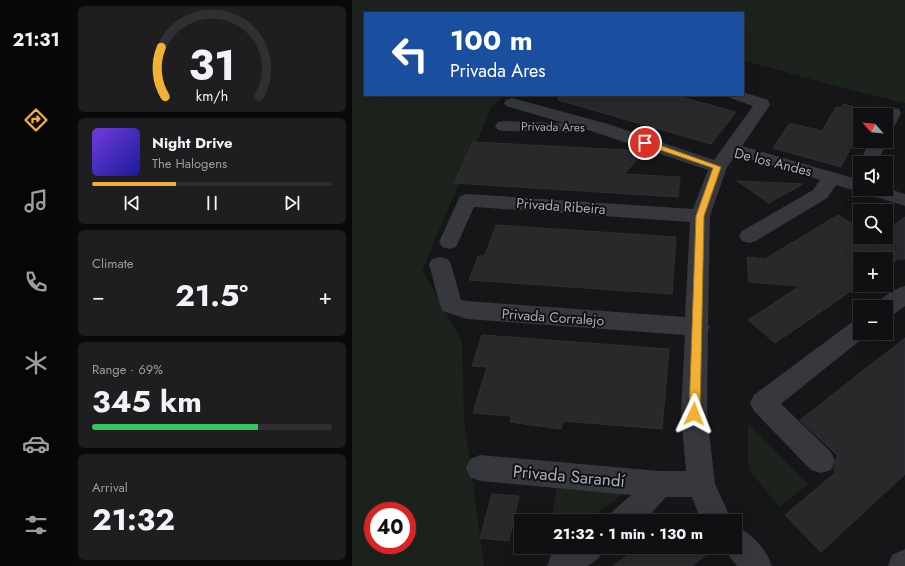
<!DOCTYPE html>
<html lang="en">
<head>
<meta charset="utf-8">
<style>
	:root { --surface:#101012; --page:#1e1e20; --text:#f1f3f6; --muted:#9c9d9f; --line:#303032; --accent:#f2b134 }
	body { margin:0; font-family:Jost,sans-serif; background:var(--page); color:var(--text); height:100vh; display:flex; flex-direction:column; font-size:15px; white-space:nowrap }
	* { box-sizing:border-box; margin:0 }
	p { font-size:13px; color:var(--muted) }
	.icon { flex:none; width:22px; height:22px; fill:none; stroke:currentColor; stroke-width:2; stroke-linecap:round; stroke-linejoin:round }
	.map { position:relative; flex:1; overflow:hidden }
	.panel { display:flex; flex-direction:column; gap:6px; padding:6px; background:#09090a; width:280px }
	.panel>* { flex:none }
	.top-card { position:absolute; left:12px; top:12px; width:380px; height:84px; border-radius:0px; box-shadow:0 4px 16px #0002,0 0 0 1px var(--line); background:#1a4fa0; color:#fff; overflow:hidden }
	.needle { width:26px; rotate:297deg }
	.fabs { position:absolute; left:501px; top:108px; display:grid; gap:8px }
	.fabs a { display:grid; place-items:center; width:40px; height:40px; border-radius:0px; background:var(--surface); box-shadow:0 4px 16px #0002,0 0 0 1px var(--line); font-size:20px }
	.speed { position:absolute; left:12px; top:502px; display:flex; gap:8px; font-size:20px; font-weight:700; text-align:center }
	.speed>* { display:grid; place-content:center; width:52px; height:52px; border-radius:50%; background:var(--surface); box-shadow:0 4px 16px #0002,0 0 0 1px var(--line); line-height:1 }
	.speed .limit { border:6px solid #d22; background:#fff; color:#111 }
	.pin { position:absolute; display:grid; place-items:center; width:34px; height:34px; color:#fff; margin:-17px; border:2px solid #fff; border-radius:50%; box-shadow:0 1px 4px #0007 }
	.me { position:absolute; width:44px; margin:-22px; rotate:2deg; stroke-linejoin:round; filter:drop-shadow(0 0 3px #0008) }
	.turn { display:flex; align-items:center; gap:14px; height:84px; padding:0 20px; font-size:18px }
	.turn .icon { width:52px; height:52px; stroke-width:2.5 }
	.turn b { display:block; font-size:28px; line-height:34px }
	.big { font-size:30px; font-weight:700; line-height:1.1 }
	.panel .widget { flex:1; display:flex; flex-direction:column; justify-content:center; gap:6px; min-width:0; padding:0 14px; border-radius:6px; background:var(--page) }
	.panel .dial { align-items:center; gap:0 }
	.dial svg { height:104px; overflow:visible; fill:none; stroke:var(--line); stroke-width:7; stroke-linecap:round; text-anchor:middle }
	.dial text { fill:var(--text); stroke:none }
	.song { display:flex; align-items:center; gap:12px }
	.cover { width:48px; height:48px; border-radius:6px; background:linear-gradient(135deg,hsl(260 70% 55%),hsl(240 70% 35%)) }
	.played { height:4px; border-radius:2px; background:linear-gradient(90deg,var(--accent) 35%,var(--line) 35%) }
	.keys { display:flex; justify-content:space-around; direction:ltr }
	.heat { display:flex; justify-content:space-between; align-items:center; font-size:22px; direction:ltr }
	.charge { height:6px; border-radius:3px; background:linear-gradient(90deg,#34c759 69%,var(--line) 0) }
	.trip { position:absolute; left:162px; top:514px; width:228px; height:40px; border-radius:0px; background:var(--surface); box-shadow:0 4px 16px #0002,0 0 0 1px var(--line); font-weight:700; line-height:40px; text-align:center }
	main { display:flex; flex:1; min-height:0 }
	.tabs { display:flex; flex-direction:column; width:72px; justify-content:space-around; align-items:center; background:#060607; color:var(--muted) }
	.tabs .icon { width:28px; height:28px }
	.tabs .on { color:var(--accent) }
	.tabs b { font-size:18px; color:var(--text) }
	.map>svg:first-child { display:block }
</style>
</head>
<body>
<main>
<nav class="tabs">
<b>21:31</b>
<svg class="icon on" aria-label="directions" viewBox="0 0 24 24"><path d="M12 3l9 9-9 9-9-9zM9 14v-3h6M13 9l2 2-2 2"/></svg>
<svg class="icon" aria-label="music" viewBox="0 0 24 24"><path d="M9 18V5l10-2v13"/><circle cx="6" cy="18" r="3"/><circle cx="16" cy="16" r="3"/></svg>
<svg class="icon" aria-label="phone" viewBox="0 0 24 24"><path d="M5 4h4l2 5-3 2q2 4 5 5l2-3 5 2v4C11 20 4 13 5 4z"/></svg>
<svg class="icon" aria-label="climate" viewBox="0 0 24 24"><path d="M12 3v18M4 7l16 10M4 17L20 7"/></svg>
<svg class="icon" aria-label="car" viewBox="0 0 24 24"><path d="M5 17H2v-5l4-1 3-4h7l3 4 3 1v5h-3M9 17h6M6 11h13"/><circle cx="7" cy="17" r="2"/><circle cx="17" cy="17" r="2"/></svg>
<svg class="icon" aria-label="filters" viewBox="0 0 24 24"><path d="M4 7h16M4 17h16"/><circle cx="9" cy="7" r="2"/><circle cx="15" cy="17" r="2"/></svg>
</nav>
<section class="panel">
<div class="widget dial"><svg viewBox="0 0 100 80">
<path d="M14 69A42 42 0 1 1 86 69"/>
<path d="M14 69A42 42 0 0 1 11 31" stroke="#f2b134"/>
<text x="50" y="56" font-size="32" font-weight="700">31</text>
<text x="50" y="72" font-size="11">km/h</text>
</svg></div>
<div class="widget">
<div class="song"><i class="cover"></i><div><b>Night Drive</b><p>The Halogens</p></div></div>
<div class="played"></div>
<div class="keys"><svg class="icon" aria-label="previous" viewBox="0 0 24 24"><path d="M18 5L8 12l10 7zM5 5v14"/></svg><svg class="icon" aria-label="pause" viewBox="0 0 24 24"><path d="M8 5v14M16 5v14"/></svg><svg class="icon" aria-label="next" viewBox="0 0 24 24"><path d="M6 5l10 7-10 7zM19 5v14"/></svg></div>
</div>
<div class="widget"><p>Climate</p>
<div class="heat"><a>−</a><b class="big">21.5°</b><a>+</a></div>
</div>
<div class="widget"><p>Range · 69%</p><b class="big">345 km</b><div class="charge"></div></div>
<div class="widget"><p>Arrival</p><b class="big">21:32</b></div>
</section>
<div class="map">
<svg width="553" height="566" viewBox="0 0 553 566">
	<rect width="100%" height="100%" fill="#161618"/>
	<g fill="#1c231d" fill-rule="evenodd">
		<path d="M 0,0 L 553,0 L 553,103 L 483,86 L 391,60 L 391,13 L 13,13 L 13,95 L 153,95 L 140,106 L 70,270 L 110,342 L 112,418 L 132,566 L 0,566 ZM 21,511 L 55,511 L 55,545 L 21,545 Z"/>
		<path d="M 396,423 L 456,484 L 427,507 L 399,472 L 396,460 Z"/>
		<path d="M 205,486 L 276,491 L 233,521 L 199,521 Z"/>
	</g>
	<g fill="#29292c" stroke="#303034">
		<path d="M 207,95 L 321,95 L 384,112 L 359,144 L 206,100 Z"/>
		<path d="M 491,104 L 517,111 L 515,115 L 508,115 L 508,129 L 489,167 L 421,148 L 437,124 L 442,124 L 470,131 L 484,107 L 489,108 Z"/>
		<path d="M 121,142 L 293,151 L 272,174 L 328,177 L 326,197 L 102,183 Z"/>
		<path d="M 385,181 L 451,184 L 417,203 Z"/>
		<path d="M 486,215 L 508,229 L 508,237 L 521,238 L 534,237 L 534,230 L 553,217 L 553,259 L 546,259 L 534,267 L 534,259 L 508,259 L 508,285 L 423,343 L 396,320 L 448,286 L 397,282 L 395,257 L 413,259 Z"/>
		<path d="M 144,225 L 324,237 L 320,294 L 117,280 L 126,256 L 133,256 Z"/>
		<path d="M 130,335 L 317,349 L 310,429 L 211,421 L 209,429 L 158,422 L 159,416 L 121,413 L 135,367 L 120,366 Z"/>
		<path d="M 553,338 L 553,474 L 469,552 L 433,515 L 484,472 L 481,469 L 484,462 L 484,458 L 486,456 L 448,420 Z"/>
		<path d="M 140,494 L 167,496 L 157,541 L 128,538 Z"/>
		<path d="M 286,547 L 352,547 L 357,552 L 340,566 L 261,566 Z"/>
	</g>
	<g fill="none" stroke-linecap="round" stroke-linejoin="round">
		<g fill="#37383d" fill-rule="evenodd">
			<path d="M 391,92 L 416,100 L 418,105 L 390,146 L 508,180 L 508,189 L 534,188 L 553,194 L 553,206 L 484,185 L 475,198 L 404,241 L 397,243 L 390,241 L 387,236 L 390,231 L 461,190 L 468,180 L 384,155 L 375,167 L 358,216 L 356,325 L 358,327 L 356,330 L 355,414 L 363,484 L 380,521 L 349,521 L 340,497 L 314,497 L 292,521 L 256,521 L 261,511 L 279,495 L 128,481 L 118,477 L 114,468 L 118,459 L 128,455 L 307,471 L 334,471 L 329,414 L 333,335 L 115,319 L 91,311 L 88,305 L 77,264 L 80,259 L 88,257 L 96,259 L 99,264 L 109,300 L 115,301 L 333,317 L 338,222 L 122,207 L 104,247 L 97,249 L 90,247 L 87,242 L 108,196 L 115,194 L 341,209 L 356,170 L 227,127 L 225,132 L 219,133 L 152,131 L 146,130 L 143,126 L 146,122 L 152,121 L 212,123 L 154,106 L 152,103 L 154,100 L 160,98 L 256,124 L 362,160 L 401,106 L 378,98 L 376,95 L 391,95 Z"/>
			<path d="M 541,108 L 547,109 L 549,113 L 540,131 L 534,132 L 534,115 L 532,115 L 535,109 Z"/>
			<path d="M 534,138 L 536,141 L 525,163 L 508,163 L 508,165 L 507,163 L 518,141 L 534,141 Z"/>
			<path d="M 553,286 L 553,306 L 542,314 L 534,316 L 534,307 L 523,307 C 529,297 542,289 553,286 Z"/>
			<path d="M 508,319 L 508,333 L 517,333 L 516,334 L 429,404 L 479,452 L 483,461 L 479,470 L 469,473 L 459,470 L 402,411 L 398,403 L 402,395 L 500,322 Z"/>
			<path d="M 383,526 C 400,533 414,549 420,566 L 385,566 L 370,547 L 383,547 Z"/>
			<path d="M 210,547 L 251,547 L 247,558 L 236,566 L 195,566 L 199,555 Z"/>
			<path d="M 553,549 L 553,566 L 536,566 L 540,555 Z"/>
		</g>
	</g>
	<path fill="#f2b134" stroke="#9d7322" d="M 291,141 L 296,141 L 369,167 L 352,216 L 348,414 L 346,417 L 342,419 L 339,417 L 337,414 L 344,216 L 361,168 L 291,144 Z"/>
	<g text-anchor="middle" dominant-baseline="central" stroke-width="4" stroke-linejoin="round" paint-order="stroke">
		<g font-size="12" fill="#a8adb8" stroke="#111113">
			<text transform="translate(201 127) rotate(1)">Privada Ares</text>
		</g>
		<g font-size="14" fill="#a8adb8" stroke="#111113">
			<text transform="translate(421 162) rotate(14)">De los Andes</text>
			<text transform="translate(209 206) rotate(4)">Privada Ribeira</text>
			<text transform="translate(201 317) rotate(4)">Privada Corralejo</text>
		</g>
		<g font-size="17" fill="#a8adb8" stroke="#111113">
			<text transform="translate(217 476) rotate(5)">Privada Sarandí</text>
		</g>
	</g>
</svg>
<div class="fabs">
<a><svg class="needle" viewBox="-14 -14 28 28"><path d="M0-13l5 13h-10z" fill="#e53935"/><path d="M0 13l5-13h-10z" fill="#9c9d9f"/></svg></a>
<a><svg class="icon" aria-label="sound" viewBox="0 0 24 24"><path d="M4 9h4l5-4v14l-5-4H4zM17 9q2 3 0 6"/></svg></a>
<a><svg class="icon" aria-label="search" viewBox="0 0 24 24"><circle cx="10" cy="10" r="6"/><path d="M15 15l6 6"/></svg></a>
<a>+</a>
<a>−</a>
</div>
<div class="speed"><div class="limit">40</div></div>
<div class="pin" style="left:293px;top:143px;background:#d93025"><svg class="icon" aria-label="arrive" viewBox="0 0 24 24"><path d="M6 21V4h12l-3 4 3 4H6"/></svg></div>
<svg class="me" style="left:342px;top:414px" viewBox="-20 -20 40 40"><path d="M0-17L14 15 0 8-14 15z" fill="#f2b134" stroke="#fff" stroke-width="4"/></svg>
<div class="trip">21:32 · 1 min · 130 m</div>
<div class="top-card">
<div class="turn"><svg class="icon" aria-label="left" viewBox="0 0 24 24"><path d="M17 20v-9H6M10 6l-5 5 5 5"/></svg><div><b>100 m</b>Privada Ares</div></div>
</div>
</div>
</main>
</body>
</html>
